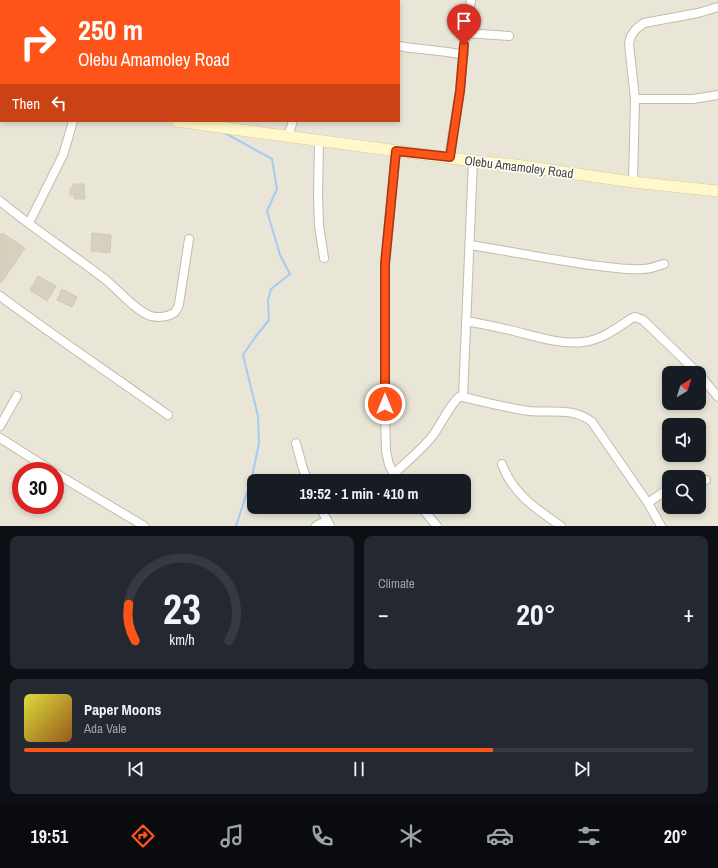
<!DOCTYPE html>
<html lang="en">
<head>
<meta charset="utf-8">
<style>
	:root { --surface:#171b24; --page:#242831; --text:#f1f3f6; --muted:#9ea1a6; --line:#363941; --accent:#fe5319 }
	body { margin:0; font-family:"Archivo Narrow",sans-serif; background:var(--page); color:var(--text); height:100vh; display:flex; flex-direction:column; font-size:15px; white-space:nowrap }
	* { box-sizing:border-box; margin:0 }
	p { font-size:13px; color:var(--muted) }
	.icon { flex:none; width:22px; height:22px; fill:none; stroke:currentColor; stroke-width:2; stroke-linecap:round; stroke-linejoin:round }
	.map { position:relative; height:526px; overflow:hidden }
	.sheet { display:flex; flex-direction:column; gap:10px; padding:10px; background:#0d0f14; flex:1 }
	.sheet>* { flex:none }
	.hud { position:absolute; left:0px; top:0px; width:400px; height:122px; box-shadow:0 2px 6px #0003; background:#fe5319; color:#fff; overflow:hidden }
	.needle { width:26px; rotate:38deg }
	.buttons { position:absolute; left:662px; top:366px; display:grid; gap:8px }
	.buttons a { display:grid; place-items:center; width:44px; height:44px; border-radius:8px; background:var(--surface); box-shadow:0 2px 6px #0003; font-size:20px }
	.speed { position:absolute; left:12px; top:462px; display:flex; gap:8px; font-size:20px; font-weight:700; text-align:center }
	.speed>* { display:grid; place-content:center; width:52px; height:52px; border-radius:50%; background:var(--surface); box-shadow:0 2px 6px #0003; line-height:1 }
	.speed .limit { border:6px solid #d22; background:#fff; color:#111 }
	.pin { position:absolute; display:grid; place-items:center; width:34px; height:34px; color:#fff; margin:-41px -17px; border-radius:50% 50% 50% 0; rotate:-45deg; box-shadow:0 0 4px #0007 }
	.pin .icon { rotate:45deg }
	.me { position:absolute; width:44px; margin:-22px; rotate:0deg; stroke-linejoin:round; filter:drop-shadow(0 0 3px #0008) }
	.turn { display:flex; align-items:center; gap:14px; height:84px; padding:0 12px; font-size:18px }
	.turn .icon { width:52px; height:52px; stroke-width:2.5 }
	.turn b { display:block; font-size:28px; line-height:34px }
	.then { display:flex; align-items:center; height:38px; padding:0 12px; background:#0003; gap:8px; font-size:15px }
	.big { font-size:30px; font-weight:700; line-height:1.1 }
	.sheet .widget { flex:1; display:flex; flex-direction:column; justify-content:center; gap:6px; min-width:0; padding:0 14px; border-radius:8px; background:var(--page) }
	.sheet .dial { align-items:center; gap:0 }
	.dial svg { height:104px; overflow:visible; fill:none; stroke:var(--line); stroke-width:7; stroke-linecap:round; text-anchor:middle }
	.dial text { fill:var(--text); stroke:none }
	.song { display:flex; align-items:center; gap:12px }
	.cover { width:48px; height:48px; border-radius:6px; background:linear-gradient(135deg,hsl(60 70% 55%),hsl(30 70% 35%)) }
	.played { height:4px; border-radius:2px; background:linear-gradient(90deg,var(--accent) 70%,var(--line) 70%) }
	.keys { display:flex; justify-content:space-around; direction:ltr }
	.heat { display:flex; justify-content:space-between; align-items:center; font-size:22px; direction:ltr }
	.sheet .tiles { flex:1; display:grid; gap:10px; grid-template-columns:1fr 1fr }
	.widget:last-child { grid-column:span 2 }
	.trip { position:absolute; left:247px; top:474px; width:224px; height:40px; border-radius:8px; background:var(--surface); box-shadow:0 2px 6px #0003; font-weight:700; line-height:40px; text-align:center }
	.dock { display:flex; height:64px; justify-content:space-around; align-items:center; background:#090b0e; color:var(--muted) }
	.dock .icon { width:28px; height:28px }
	.dock .active { color:var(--accent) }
	.dock b { font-size:18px; color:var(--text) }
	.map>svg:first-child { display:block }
</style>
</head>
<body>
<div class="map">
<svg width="718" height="526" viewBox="0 0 718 526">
	<rect width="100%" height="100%" fill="#f5f3ea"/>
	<path fill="#e9e6d8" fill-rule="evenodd" d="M 0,0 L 718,0 L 718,526 L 0,526 ZM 1,1 L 399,1 L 399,121 L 1,121 ZM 669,373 L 699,373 L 699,403 L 669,403 ZM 669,425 L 699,425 L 699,455 L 669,455 ZM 21,471 L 55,471 L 55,505 L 21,505 ZM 669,477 L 699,477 L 699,507 L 669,507 ZM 254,481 L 464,481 L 464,507 L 254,507 Z"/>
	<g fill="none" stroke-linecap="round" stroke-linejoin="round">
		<g stroke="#a6cbf2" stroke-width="2">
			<path d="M 264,1 L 264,0"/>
			<path d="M 223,132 L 272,159 L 277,189 L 267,211 L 280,255 L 290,274 L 271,289 L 268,300 L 269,320 L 256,336 L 243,355 L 258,416 L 259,443 L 252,477 L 236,526"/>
		</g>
	</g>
	<g fill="#d7d0bf" stroke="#d2c9b2">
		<path d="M 73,184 L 84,184 L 85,199 L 74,199 L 74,195 L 70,195 L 70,188 L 73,188 Z"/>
		<path d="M 2,233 L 25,248 L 1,283 L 0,282 L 0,235 Z"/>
		<path d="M 92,233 L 111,235 L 110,253 L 91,251 Z"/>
		<path d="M 38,276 L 56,286 L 47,301 L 30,290 Z"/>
		<path d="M 62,289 L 77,297 L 72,307 L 57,300 Z"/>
	</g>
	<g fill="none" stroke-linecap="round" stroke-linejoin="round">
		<defs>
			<g id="street">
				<path d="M 187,0 L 187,1"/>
				<path d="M 384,1 L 384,0"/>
				<path d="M 0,15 L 1,15"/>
				<path d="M 466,33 L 509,36"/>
				<path d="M 399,46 C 420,50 442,50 464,55"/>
				<path d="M 635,99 L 693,99 L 718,95"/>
				<path d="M 288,136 L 293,121"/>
				<path d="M 319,141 L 318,195 L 319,226 L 324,258"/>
				<path d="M 396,151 L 385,264 L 385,415 L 386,451 L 389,465 L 394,474 L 400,481"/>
				<path d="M 449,157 L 460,91 L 464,45 L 471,0"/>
				<path d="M 633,182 L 635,99 L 629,44 L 631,36 L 636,29 L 644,23 L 698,13 L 718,7"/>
				<path d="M 0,201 C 34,229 71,253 106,280 C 117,289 138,313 151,316 C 158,318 169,317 175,312 C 177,310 178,307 179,304 L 189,239"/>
				<path d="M 29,223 L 63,155 L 67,142 L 73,121"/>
				<path d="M 470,245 C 516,252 561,262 607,267 C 618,268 631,270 643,269 C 650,269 657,266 664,264"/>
				<path d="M 0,296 C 55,337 112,375 168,415"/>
				<path d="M 466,321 C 482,324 498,327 514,331 C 534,336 562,345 583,342 C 602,340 617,328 632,318 L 635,317 L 638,318 L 643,320 L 698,373"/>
				<path d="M 699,374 L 718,397"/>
				<path d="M 463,397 L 473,161"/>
				<path d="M 0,426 L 17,396"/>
				<path d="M 0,438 L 52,471"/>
				<path d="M 296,443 L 303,469 L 308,481"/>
				<path d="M 502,464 C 512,493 536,509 561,526"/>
				<path d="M 55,473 L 144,526"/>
				<path d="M 394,474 C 407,461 423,449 434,434 C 441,424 450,405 459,397 L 463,397 C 485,402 507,408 529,411 C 551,413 574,407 592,422 L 648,503 L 661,526"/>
				<path d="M 699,479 L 706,480"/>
				<path d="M 648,503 L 669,488"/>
				<path d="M 320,507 L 330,526"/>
				<path d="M 421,507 L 437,526"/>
				<path d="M 316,526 L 327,520"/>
			</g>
			<g id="secondary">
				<path d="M 0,96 L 1,96"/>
				<path d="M 177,121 L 255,132 L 473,161 L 515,165 L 633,182 L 718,191"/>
			</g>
		</defs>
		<use href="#street" stroke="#c1bcac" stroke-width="10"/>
		<use href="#secondary" stroke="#d6cc9a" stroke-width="12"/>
		<use href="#street" stroke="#fff" stroke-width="8"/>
		<use href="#secondary" stroke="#fff8ca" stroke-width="11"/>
	</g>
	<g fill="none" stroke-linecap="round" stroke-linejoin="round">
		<defs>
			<path id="route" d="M 385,404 L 385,264 L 396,151 L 450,157 L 460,91 L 464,45"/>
		</defs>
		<use href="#route" stroke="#a53610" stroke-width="10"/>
		<use href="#route" stroke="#fe5319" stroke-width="7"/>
	</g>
	<g text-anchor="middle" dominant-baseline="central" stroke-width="3" stroke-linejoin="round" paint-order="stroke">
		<g font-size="13" fill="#4a4538" stroke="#fff">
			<text transform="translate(519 167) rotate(7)">Olebu Amamoley Road</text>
		</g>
	</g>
</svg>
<div class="buttons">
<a><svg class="needle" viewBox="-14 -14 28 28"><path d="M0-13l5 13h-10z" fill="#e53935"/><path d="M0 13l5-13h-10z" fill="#9ea1a6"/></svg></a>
<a><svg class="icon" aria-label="sound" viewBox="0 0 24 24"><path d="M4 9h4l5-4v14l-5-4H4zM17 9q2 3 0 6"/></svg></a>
<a><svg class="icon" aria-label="search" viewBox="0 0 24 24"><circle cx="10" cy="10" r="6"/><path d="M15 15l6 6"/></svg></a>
</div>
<div class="speed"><div class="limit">30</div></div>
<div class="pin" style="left:464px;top:45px;background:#d93025"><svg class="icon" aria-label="arrive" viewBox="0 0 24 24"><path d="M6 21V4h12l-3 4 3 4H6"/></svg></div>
<svg class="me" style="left:385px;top:404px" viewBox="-20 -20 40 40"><circle r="17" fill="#fe5319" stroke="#fff" stroke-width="3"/><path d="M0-11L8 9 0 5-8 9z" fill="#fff"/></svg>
<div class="trip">19:52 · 1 min · 410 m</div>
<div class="hud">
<div class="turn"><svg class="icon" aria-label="right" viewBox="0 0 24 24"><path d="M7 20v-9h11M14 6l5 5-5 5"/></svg><div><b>250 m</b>Olebu Amamoley Road</div></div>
<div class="then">Then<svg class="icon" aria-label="left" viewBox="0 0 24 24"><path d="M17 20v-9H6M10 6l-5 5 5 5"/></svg></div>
</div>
</div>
<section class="sheet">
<div class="tiles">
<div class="widget dial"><svg viewBox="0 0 100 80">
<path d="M14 69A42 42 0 1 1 86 69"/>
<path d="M14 69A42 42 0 0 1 9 41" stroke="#fe5319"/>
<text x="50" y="56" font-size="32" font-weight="700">23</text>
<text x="50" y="72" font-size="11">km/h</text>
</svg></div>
<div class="widget"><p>Climate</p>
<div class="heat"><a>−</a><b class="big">20°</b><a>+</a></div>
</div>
<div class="widget">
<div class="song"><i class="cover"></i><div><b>Paper Moons</b><p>Ada Vale</p></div></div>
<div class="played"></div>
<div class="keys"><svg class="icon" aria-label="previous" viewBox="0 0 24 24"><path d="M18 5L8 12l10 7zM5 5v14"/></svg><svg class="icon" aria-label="pause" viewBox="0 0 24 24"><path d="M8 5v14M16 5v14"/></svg><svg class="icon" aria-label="next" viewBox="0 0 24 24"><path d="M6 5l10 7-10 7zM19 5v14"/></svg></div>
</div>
</div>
</section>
<nav class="dock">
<b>19:51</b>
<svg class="icon active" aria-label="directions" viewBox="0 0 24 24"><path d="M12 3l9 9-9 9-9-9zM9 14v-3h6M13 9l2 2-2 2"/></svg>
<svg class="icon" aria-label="music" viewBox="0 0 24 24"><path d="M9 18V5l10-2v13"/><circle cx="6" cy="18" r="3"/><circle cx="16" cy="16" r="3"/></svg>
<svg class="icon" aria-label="phone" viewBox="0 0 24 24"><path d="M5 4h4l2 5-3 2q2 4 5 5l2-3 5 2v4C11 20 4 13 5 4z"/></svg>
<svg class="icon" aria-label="climate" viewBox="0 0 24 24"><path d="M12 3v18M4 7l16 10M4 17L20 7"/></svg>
<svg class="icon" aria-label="car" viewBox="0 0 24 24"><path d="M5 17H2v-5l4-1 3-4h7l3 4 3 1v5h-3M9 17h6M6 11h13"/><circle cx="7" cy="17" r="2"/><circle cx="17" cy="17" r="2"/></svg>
<svg class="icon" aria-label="filters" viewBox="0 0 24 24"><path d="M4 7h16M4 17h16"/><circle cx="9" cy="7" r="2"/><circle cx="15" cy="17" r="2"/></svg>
<b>20°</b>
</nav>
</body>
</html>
